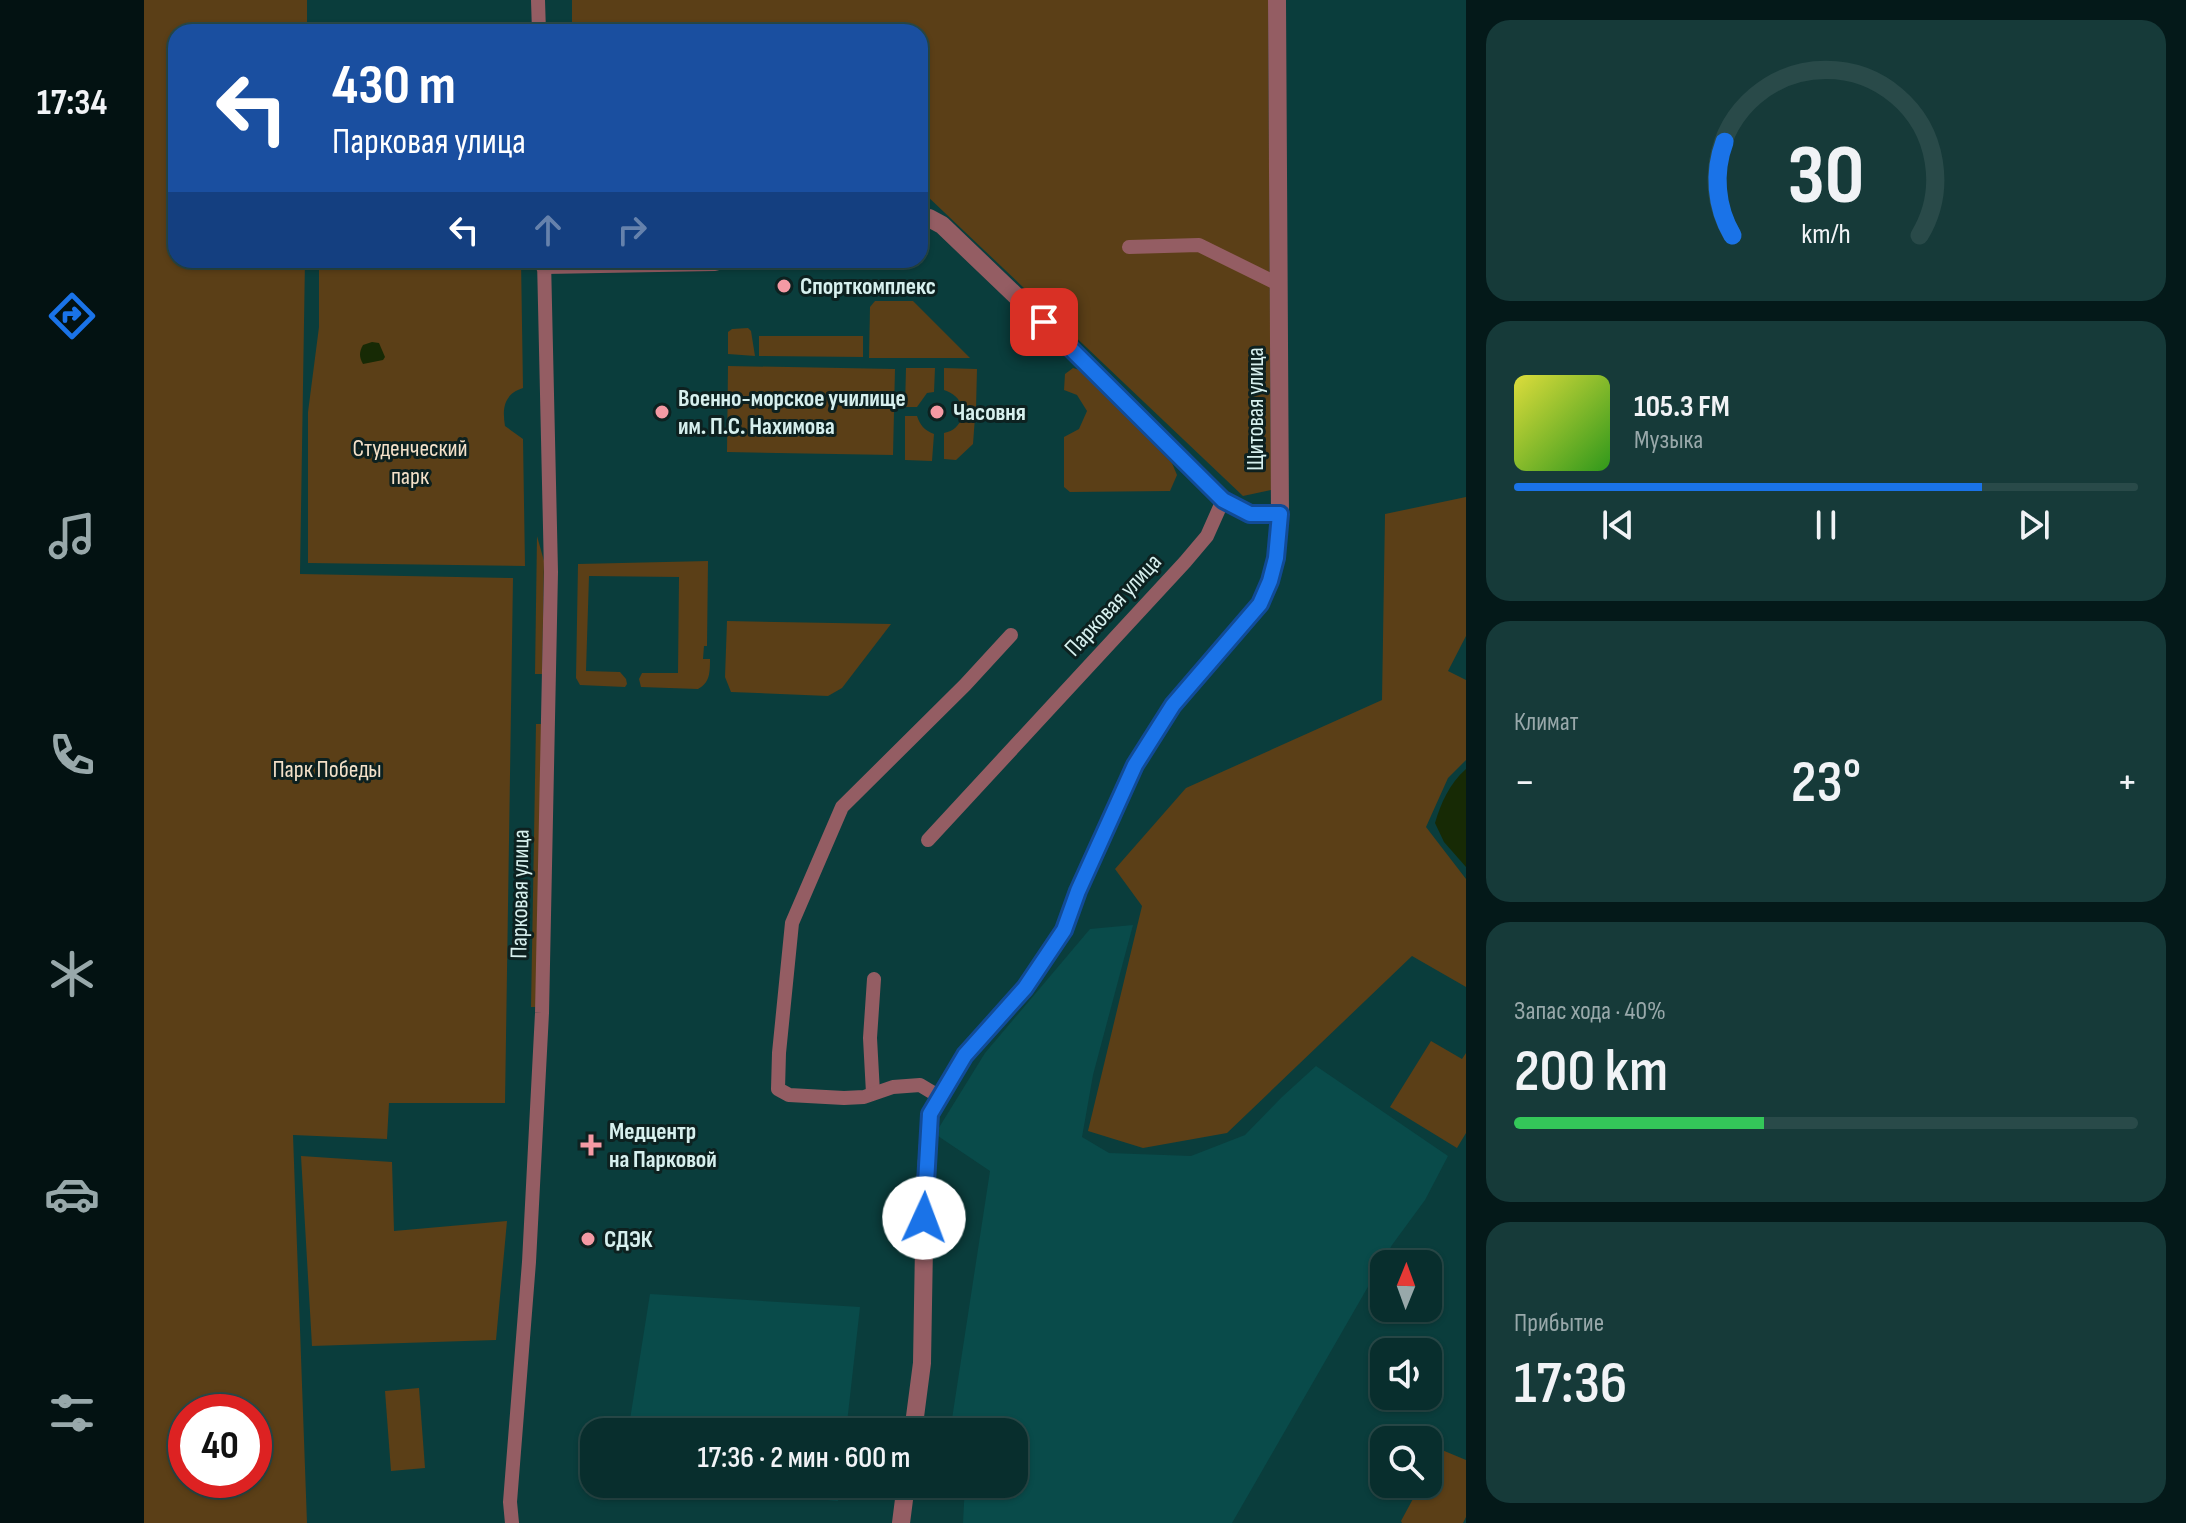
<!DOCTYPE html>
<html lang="ru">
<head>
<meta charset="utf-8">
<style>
	:root { --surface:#082e2d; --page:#163a39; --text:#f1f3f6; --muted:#98a8aa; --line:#294a49; --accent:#1a73e8 }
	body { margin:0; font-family:"Sofia Sans Condensed",sans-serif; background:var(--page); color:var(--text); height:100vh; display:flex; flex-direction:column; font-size:30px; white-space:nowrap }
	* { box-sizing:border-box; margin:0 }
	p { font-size:26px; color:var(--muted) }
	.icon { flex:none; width:44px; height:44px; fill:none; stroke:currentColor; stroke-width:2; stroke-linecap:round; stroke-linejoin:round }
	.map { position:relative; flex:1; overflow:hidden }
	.drawer { display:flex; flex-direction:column; gap:20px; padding:20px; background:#041919; width:720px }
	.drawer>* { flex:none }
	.top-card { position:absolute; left:24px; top:24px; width:760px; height:244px; border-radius:24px; box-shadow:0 2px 6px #0004,0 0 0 2px var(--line); background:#1a4fa0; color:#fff; overflow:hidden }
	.needle { width:52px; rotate:1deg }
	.fabs { position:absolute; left:1226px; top:1250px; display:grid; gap:16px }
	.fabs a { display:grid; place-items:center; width:72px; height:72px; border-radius:16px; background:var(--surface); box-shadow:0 2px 6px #0004,0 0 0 2px var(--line); font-size:40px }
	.speed { position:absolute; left:24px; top:1394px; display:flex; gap:16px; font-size:40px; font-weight:700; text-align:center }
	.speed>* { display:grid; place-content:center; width:104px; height:104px; border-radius:50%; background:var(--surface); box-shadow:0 2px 6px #0004,0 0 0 2px var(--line); line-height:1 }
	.speed .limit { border:12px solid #d22; background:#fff; color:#111 }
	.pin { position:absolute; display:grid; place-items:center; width:68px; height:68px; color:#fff; margin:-34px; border-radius:16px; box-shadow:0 4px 12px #0006 }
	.me { position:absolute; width:88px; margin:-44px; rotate:2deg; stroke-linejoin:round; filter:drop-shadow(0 0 6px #0008) }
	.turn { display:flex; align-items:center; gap:28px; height:168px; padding:0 32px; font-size:36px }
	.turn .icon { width:104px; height:104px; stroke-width:2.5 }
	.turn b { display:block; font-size:56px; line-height:68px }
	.lanes { display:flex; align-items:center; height:76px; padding:0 32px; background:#0003; justify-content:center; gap:40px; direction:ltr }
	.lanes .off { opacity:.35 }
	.big { font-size:60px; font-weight:600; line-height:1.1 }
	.drawer .tile { flex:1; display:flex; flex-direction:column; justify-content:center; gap:12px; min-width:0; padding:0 28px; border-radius:24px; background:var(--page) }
	.drawer .dial { align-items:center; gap:0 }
	.dial svg { height:208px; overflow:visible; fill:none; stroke:var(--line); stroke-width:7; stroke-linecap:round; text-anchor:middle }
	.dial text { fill:var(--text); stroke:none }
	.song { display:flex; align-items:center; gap:24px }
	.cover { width:96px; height:96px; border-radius:12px; background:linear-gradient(135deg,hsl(60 70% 55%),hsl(110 70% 35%)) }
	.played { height:8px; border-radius:4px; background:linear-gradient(90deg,var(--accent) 75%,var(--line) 75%) }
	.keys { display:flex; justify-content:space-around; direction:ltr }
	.heat { display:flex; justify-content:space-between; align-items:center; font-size:44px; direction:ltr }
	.charge { height:12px; border-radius:6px; background:linear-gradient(90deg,#34c759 40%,var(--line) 0) }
	.trip { position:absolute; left:436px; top:1418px; width:448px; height:80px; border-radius:24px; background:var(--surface); box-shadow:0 2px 6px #0004,0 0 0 2px var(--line); font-weight:600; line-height:80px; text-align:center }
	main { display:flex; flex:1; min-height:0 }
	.tabs { display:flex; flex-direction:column; width:144px; justify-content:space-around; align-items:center; background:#031212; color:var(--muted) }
	.tabs .icon { width:56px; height:56px }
	.tabs .on { color:var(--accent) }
	.tabs b { font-size:36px; color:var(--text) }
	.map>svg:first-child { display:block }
</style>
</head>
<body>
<main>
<nav class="tabs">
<b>17:34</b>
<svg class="icon on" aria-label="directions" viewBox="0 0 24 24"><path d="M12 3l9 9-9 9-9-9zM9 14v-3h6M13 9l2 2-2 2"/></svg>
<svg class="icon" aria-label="music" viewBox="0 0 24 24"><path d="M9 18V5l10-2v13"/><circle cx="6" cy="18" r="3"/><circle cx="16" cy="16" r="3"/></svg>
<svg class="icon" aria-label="phone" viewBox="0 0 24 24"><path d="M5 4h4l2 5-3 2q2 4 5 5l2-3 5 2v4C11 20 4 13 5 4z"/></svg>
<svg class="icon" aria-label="climate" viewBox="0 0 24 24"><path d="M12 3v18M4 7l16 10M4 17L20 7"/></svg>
<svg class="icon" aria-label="car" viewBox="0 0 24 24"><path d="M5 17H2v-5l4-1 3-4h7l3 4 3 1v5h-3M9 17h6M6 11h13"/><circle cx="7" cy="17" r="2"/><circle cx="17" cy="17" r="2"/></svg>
<svg class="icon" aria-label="filters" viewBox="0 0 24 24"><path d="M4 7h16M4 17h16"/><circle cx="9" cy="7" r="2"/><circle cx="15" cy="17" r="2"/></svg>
</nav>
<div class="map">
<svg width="1322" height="1523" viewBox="0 0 1322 1523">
	<rect width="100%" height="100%" fill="#0a3d3c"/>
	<g fill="#094b4a">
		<path d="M 989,925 L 949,1075 L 938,1137 L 965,1153 L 1047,1156 L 1101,1135 L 1138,1097 L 1172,1066 L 1304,1156 L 1281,1200 L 1248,1245 L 1088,1523 L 819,1523 L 821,1484 L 870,1484 L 870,1432 L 806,1432 L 846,1171 L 791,1134 L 841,1053 L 946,929 Z"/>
		<path d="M 506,1294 L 716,1307 L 702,1432 L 484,1432 Z"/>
		<path d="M 506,1484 L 696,1484 L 694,1501 Z"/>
	</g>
	<g fill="#5b3f17" fill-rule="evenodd">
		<path d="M 0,0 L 163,0 L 163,32 L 32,32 L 32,260 L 161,260 L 156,574 L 369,578 L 361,1103 L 245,1103 L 243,1139 L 149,1135 L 163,1523 L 0,1523 ZM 42,1412 L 110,1412 L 110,1480 L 42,1480 Z"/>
		<path d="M 428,0 L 1124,0 L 1127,490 L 1099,496 L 781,194 L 776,193 L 776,32 L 428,32 Z"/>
		<path d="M 175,260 L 377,260 L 379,388 C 360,394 358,408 361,426 L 379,439 L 381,566 L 164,563 L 164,412 L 175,327 Z"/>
		<path d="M 731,301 L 769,301 L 826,358 L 725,358 L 726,307 Z"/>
		<path d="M 604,328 L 607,331 L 611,356 L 584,354 L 584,332 L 588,329 Z"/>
		<path d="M 615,336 L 719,336 L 719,357 L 615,356 Z"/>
		<path d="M 584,366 L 751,369 L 749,455 L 583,452 Z"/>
		<path d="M 762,368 L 791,368 L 790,392 L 783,393 L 773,407 L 761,407 Z"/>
		<path d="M 800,368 L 833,369 L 832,409 L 818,408 C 816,398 809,393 800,390 Z"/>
		<path d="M 929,368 L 939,371 L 1028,463 L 1033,475 L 1026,491 L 926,492 L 920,487 L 920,437 L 935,429 L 943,411 L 933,395 L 920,390 L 921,374 Z"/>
		<path d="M 761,416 L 773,416 C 776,425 780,430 790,434 L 788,461 L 761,460 Z"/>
		<path d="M 819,417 L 831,417 L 829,444 L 812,460 L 800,459 L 800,433 C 810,431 814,426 819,417 Z"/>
		<path d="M 1322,497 L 1322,636 L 1304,671 L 1322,680 L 1322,760 L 1304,778 L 1282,827 L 1322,879 L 1322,987 L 1268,956 L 1083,1133 L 999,1148 L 944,1131 L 998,906 L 971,869 L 1042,788 L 1238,700 L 1241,514 Z"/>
		<path d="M 393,536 L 400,561 L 398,674 L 391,674 Z"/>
		<path d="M 564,561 L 563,646 L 560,646 L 559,659 L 566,659 C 566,672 566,683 554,689 L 497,687 L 495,679 L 498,673 L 534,673 L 535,577 L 445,576 L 442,671 L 476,672 L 482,679 L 483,684 L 481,687 L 436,685 L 432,678 L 434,564 Z"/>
		<path d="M 583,621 L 747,624 L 698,688 L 684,696 L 587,692 L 581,677 Z"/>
		<path d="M 392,724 L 398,724 L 393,1007 L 387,1007 Z"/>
		<path d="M 1287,1041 L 1318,1059 L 1322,1053 L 1322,1133 L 1313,1148 L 1246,1107 Z"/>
		<path d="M 157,1156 L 248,1162 L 250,1231 L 363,1221 L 352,1340 L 168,1346 Z"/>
		<path d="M 275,1388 L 281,1468 L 247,1471 L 241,1391 Z"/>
		<path d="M 1298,1450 L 1322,1460 L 1322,1517 L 1319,1523 L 1258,1523 L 1257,1521 L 1277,1484 L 1284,1484 L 1284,1472 Z"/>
	</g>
	<g fill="#172a05">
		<path d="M 228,342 L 235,343 L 241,357 L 239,360 L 219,364 C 215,357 215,352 219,345 Z"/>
		<path d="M 1322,769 L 1322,867 L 1300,842 L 1291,823 C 1297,803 1305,784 1322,769 Z"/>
	</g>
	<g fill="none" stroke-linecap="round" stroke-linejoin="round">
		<g stroke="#945d63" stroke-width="14">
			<path d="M 394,0 L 395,32"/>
			<path d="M 985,247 L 1055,245 L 1134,284"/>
			<path d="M 784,840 L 1041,562 L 1063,536 L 1079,500"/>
			<path d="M 729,1093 L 726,1038 L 730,979"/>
			<path d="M 796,1097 L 776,1085 L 749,1087 L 720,1097 L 700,1098 L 645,1095 L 634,1089 L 635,1053 L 648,923 L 698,807 L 821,685 L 867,635"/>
			<path d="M 368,1523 L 366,1502 L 385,1262 L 398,1013 L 407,572 L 400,260"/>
		</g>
		<g stroke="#945d63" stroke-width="18">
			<path d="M 776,218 L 785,218 L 798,225 L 920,342 L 1079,500 L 1106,514 L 1136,514"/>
			<path d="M 400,265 L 571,262 L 571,260"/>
			<path d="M 769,1432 L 778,1363 L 781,1188 L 786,1114 L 821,1055 L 881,988 L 920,930 L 934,891 L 991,765 L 1029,705 L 1116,604 L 1126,581 L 1132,558 L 1136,514 L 1133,0"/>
			<path d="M 757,1523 L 762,1484"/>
		</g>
	</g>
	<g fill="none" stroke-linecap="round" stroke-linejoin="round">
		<defs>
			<path id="route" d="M 780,1218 L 786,1114 L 821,1055 L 881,988 L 920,930 L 934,891 L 991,765 L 1029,705 L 1116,604 L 1126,581 L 1132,558 L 1136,514 L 1106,514 L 1079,500 L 900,322"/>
		</defs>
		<use href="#route" stroke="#114b97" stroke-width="20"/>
		<use href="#route" stroke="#1a73e8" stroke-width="14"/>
	</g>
	<g fill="#f49aa4" stroke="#0d2120" stroke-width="3">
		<circle cx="640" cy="286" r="8"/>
		<circle cx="518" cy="412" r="8"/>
		<circle cx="793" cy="412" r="8"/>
		<path d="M443 1133h8v8h8v8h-8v8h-8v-8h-8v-8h8z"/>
		<circle cx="444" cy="1239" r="8"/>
	</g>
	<g text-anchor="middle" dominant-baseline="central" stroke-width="6" stroke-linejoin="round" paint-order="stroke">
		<g font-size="24" font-weight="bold" fill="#d7f0ee" stroke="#0d2120" text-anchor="start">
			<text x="656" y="286">Спорткомплекс</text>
			<text x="534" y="398">Военно-морское училище<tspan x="534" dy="28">им. П.С. Нахимова</tspan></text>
			<text x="809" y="412">Часовня</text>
			<text x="465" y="1131">Медцентр<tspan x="465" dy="28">на Парковой</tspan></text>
			<text x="460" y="1239">СДЭК</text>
		</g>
		<g font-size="24" fill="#d7f0ee" stroke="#0d2120">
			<text transform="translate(1111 409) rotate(-90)">Щитовая улица</text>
			<text transform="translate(969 605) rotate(-47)">Парковая улица</text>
			<text transform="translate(376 894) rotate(-89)">Парковая улица</text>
		</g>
		<g font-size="24" fill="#f4e1c9" stroke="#0d2120">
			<text x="266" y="448">Студенческий<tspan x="266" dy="28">парк</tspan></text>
			<text x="183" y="769">Парк Победы</text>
		</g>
	</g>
</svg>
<div class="fabs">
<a><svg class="needle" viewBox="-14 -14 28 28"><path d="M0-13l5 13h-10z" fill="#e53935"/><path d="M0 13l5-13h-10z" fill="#98a8aa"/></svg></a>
<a><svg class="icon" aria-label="sound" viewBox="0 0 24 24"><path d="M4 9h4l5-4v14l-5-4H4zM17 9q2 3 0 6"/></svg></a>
<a><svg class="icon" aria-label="search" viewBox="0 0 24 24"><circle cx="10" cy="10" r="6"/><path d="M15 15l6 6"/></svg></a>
</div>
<div class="speed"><div class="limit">40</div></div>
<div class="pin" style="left:900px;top:322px;background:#d93025"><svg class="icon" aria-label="arrive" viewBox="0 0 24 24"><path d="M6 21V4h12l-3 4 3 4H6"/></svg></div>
<svg class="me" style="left:780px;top:1218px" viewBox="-20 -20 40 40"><circle r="19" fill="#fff"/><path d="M0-13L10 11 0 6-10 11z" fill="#1a73e8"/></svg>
<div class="trip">17:36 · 2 мин · 600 m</div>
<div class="top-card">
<div class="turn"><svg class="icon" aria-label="left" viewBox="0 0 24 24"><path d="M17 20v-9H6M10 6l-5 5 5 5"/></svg><div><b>430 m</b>Парковая улица</div></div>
<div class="lanes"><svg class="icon" aria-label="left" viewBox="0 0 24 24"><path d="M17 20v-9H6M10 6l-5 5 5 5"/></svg><svg class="icon off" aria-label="ahead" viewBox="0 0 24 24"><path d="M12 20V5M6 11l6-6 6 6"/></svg><svg class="icon off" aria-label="right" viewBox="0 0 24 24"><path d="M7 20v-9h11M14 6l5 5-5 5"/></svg></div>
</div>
</div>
<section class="drawer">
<div class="tile dial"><svg viewBox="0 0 100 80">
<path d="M14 69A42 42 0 1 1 86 69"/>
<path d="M14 69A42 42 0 0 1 11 33" stroke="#1a73e8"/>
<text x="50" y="56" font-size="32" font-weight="700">30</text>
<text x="50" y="72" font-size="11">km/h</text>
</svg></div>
<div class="tile">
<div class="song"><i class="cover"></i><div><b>105.3 FM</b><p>Музыка</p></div></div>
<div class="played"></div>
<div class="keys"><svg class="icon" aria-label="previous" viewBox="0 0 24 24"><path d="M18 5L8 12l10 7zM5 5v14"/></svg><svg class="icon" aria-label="pause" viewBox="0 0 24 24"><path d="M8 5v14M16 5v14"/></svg><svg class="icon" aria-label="next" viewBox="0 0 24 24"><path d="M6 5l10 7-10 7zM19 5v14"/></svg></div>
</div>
<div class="tile"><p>Климат</p>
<div class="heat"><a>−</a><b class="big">23°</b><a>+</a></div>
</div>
<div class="tile"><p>Запас хода · 40%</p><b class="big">200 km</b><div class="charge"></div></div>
<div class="tile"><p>Прибытие</p><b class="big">17:36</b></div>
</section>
</main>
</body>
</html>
